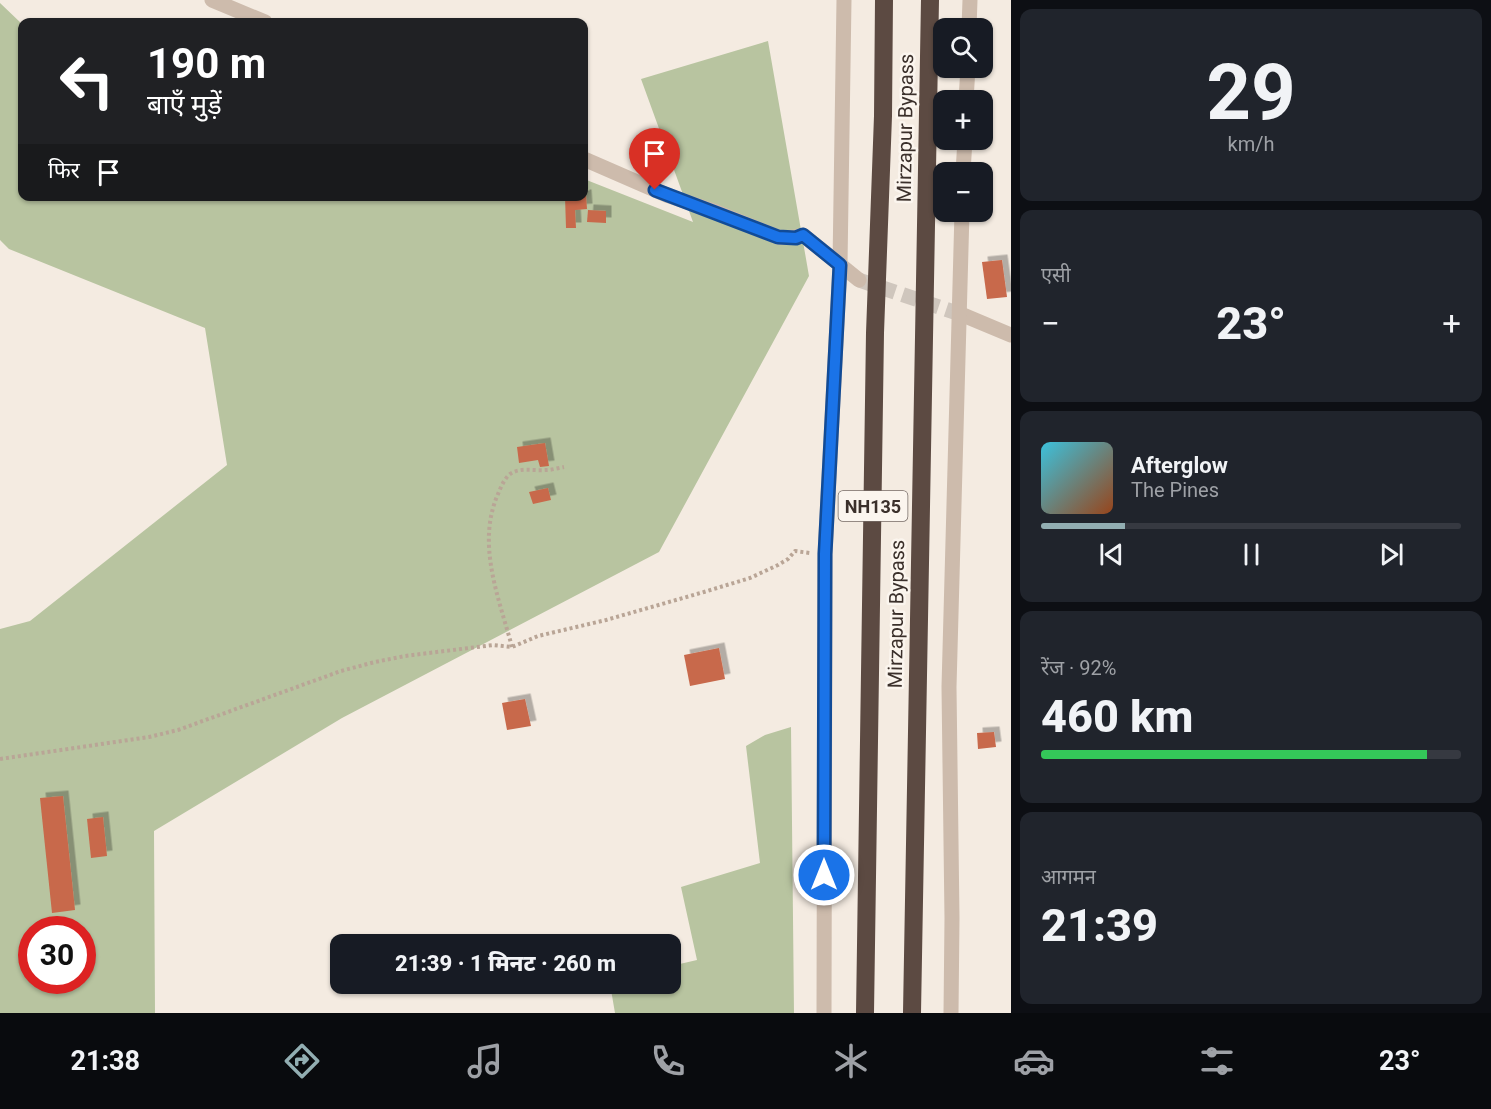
<!DOCTYPE html>
<html lang="hi">
<head>
<meta charset="utf-8">
<style>
	:root { --surface:#171b24; --page:#20242c; --text:#f1f3f6; --muted:#9ea1a6; --line:#363941; --accent:#92aeb2 }
	body { margin:0; font-family:Roboto,"Noto Sans Devanagari",sans-serif; background:var(--page); color:var(--text); height:100vh; display:flex; flex-direction:column; font-size:22px; white-space:nowrap }
	* { box-sizing:border-box; margin:0 }
	p { font-size:20px; color:var(--muted) }
	.icon { flex:none; width:33px; height:33px; fill:none; stroke:currentColor; stroke-width:2; stroke-linecap:round; stroke-linejoin:round }
	.map { position:relative; flex:1; overflow:hidden }
	.drawer { display:flex; flex-direction:column; gap:9px; padding:9px; background:#0d0f14; width:480px }
	.drawer>* { flex:none }
	.guide { position:absolute; left:18px; top:18px; width:570px; height:183px; border-radius:12px; box-shadow:0 2px 4px #0004; background:#202124; color:#fff; overflow:hidden }
	.controls { position:absolute; left:933px; top:18px; display:grid; gap:12px }
	.controls a { display:grid; place-items:center; width:60px; height:60px; border-radius:12px; background:var(--surface); box-shadow:0 2px 4px #0004; font-size:30px }
	.speed { position:absolute; left:18px; top:916px; display:flex; gap:12px; font-size:30px; font-weight:700; text-align:center }
	.speed>* { display:grid; place-content:center; width:78px; height:78px; border-radius:50%; background:var(--surface); box-shadow:0 2px 4px #0004; line-height:1 }
	.speed .limit { border:9px solid #d22; background:#fff; color:#111 }
	.pin { position:absolute; display:grid; place-items:center; width:51px; height:51px; color:#fff; margin:-62px -26px; border-radius:50% 50% 50% 0; rotate:-45deg; box-shadow:0 0 6px #0007 }
	.pin .icon { rotate:45deg }
	.me { position:absolute; width:66px; margin:-33px; rotate:0deg; stroke-linejoin:round; filter:drop-shadow(0 0 4px #0008) }
	.turn { display:flex; align-items:center; gap:21px; height:126px; padding:0 30px; font-size:27px }
	.turn .icon { width:78px; height:78px; stroke-width:2.5 }
	.turn b { display:block; font-size:42px; line-height:51px }
	.then { display:flex; align-items:center; height:57px; padding:0 30px; background:#0003; gap:12px; font-size:22px }
	.big { font-size:45px; font-weight:800; line-height:1.1 }
	.drawer .tile { flex:1; display:flex; flex-direction:column; justify-content:center; gap:9px; min-width:0; padding:0 21px; border-radius:12px; background:var(--page) }
	.drawer .dial { align-items:center; gap:0 }
	.dial b { font-size:78px; line-height:1 }
	.song { display:flex; align-items:center; gap:18px }
	.cover { width:72px; height:72px; border-radius:9px; background:linear-gradient(135deg,hsl(190 70% 55%),hsl(20 70% 35%)) }
	.played { height:6px; border-radius:3px; background:linear-gradient(90deg,var(--accent) 20%,var(--line) 20%) }
	.keys { display:flex; justify-content:space-around; direction:ltr }
	.heat { display:flex; justify-content:space-between; align-items:center; font-size:33px; direction:ltr }
	.charge { height:9px; border-radius:4px; background:linear-gradient(90deg,#34c759 92%,var(--line) 0) }
	.trip { position:absolute; left:330px; top:934px; width:351px; height:60px; border-radius:12px; background:var(--surface); box-shadow:0 2px 4px #0004; font-weight:800; line-height:60px; text-align:center }
	.dock { display:flex; height:96px; justify-content:space-around; align-items:center; background:#090b0e; color:var(--muted) }
	.dock .icon { width:42px; height:42px }
	.dock .on { color:var(--accent) }
	.dock b { font-size:27px; color:var(--text) }
	main { display:flex; flex:1; min-height:0 }
	.map>svg:first-child { display:block }
</style>
</head>
<body>
<main>
<div class="map">
<svg width="1011" height="1013" viewBox="0 0 1011 1013">
	<defs>
		<filter id="shadow"><feDropShadow dx="5.5" dy="-5.5" stdDeviation="0" flood-color="#0004"/></filter>
	</defs>
	<rect width="100%" height="100%" fill="#f4ebe1"/>
	<g fill="#b8c4a0" fill-rule="evenodd">
		<path d="M 0,3 L 22,24 L 22,196 L 219,196 L 224,200 L 224,196 L 584,196 L 584,179 L 693,222 L 641,79 L 768,41 L 809,276 L 659,552 L 342,718 L 154,831 L 155,1013 L 0,1013 L 0,629 L 30,621 L 227,465 L 205,328 L 9,249 L 0,240 ZM 32,930 L 82,930 L 82,981 L 32,981 Z"/>
		<path d="M 791,727 L 794,1013 L 615,1013 L 610,984 L 670,984 L 671,966 L 697,960 L 681,887 L 760,863 L 746,746 L 765,735 Z"/>
	</g>
	<g fill="#c8694b" filter="url(#shadow)">
		<path d="M 584,195 L 586,195 L 587,209 L 575,210 L 576,228 L 566,228 L 565,196 L 584,196 Z"/>
		<path d="M 588,210 L 606,211 L 606,223 L 587,222 Z"/>
		<path d="M 1002,260 L 1007,297 L 987,299 L 982,262 Z"/>
		<path d="M 545,443 L 549,466 L 540,467 L 538,460 L 519,463 L 517,447 Z"/>
		<path d="M 548,488 L 551,500 L 533,504 L 529,492 Z"/>
		<path d="M 719,648 L 725,679 L 690,686 L 684,655 Z"/>
		<path d="M 525,699 L 531,726 L 507,730 L 502,703 Z"/>
		<path d="M 994,732 L 996,747 L 978,749 L 977,733 Z"/>
		<path d="M 63,796 L 75,910 L 52,913 L 40,798 Z"/>
		<path d="M 103,817 L 107,856 L 91,858 L 87,819 Z"/>
	</g>
	<g fill="none" stroke-linecap="round" stroke-linejoin="round">
		<path stroke="#cfc6bd" stroke-width="15" stroke-dasharray="15 8" stroke-linecap="butt" d="M 859,280 L 963,315"/>
		<g stroke="#b9a596" stroke-width="4" stroke-dasharray="3 3" stroke-linecap="butt">
			<path d="M 512,647 C 499,598 476,544 498,494 C 501,487 504,479 510,474 C 520,467 534,471 546,470 C 552,470 558,468 564,467"/>
			<path d="M 0,759 L 149,737 L 178,730 L 341,671 L 375,662 L 405,656 L 493,645 L 512,647 L 538,636 L 606,620 L 704,592 L 750,578 L 778,565 L 788,559 L 795,551 L 810,553"/>
		</g>
		<g stroke="#cdbbac" stroke-width="15">
			<path d="M 212,0 L 265,22"/>
			<path d="M 969,28 L 970,0"/>
			<path d="M 966,100 L 968,68"/>
			<path d="M 584,159 L 669,196 L 714,211 L 778,237 C 787,238 794,238 803,235 L 859,280"/>
			<path d="M 963,172 L 965,140"/>
			<path d="M 963,315 L 1011,335"/>
			<path d="M 824,1013 L 825,554 L 840,265 L 844,0"/>
			<path d="M 951,1013 L 952,918 L 949,687 L 962,212"/>
		</g>
		<g stroke="#5c4a42" stroke-width="18">
			<path d="M 865,1013 L 875,333 L 883,116 L 884,0"/>
			<path d="M 912,1013 L 930,0"/>
		</g>
	</g>
	<g fill="none" stroke-linecap="round" stroke-linejoin="round">
		<defs>
			<path id="route" d="M 655,190 L 778,237 L 796,238 L 803,235 L 840,265 L 825,554 L 824,875"/>
		</defs>
		<use href="#route" stroke="#114b97" stroke-width="15"/>
		<use href="#route" stroke="#1a73e8" stroke-width="10"/>
	</g>
	<g text-anchor="middle" dominant-baseline="central" stroke-width="5" stroke-linejoin="round" paint-order="stroke">
		<rect fill="#fbf5ee" stroke="#756b66" stroke-width="1.5" x="838.5" y="491" width="69" height="30" rx="4.5"/>
		<g font-size="18" font-weight="bold" fill="#3b302b">
			<text x="873" y="506">NH135</text>
		</g>
		<g font-size="20" fill="#3b302b" stroke="#fbf5ee">
			<text transform="translate(905 128) rotate(-89)">Mirzapur Bypass</text>
			<text transform="translate(896 614) rotate(-89)">Mirzapur Bypass</text>
		</g>
	</g>
</svg>
<div class="controls">
<a><svg class="icon" aria-label="search" viewBox="0 0 24 24"><circle cx="10" cy="10" r="6"/><path d="M15 15l6 6"/></svg></a>
<a>+</a>
<a>−</a>
</div>
<div class="speed"><div class="limit">30</div></div>
<div class="pin" style="left:655px;top:190px;background:#d93025"><svg class="icon" aria-label="arrive" viewBox="0 0 24 24"><path d="M6 21V4h12l-3 4 3 4H6"/></svg></div>
<svg class="me" style="left:824px;top:875px" viewBox="-20 -20 40 40"><circle r="17" fill="#1a73e8" stroke="#fff" stroke-width="3"/><path d="M0-11L8 9 0 5-8 9z" fill="#fff"/></svg>
<div class="trip">21:39 · 1 मिनट · 260 m</div>
<div class="guide">
<div class="turn"><svg class="icon" aria-label="left" viewBox="0 0 24 24"><path d="M17 20v-9H6M10 6l-5 5 5 5"/></svg><div><b>190 m</b>बाएँ मुड़ें</div></div>
<div class="then">फिर<svg class="icon" aria-label="arrive" viewBox="0 0 24 24"><path d="M6 21V4h12l-3 4 3 4H6"/></svg></div>
</div>
</div>
<section class="drawer">
<div class="tile dial"><b>29</b><p>km/h</p></div>
<div class="tile"><p>एसी</p>
<div class="heat"><a>−</a><b class="big">23°</b><a>+</a></div>
</div>
<div class="tile">
<div class="song"><i class="cover"></i><div><b>Afterglow</b><p>The Pines</p></div></div>
<div class="played"></div>
<div class="keys"><svg class="icon" aria-label="previous" viewBox="0 0 24 24"><path d="M18 5L8 12l10 7zM5 5v14"/></svg><svg class="icon" aria-label="pause" viewBox="0 0 24 24"><path d="M8 5v14M16 5v14"/></svg><svg class="icon" aria-label="next" viewBox="0 0 24 24"><path d="M6 5l10 7-10 7zM19 5v14"/></svg></div>
</div>
<div class="tile"><p>रेंज · 92%</p><b class="big">460 km</b><div class="charge"></div></div>
<div class="tile"><p>आगमन</p><b class="big">21:39</b></div>
</section>
</main>
<nav class="dock">
<b>21:38</b>
<svg class="icon on" aria-label="directions" viewBox="0 0 24 24"><path d="M12 3l9 9-9 9-9-9zM9 14v-3h6M13 9l2 2-2 2"/></svg>
<svg class="icon" aria-label="music" viewBox="0 0 24 24"><path d="M9 18V5l10-2v13"/><circle cx="6" cy="18" r="3"/><circle cx="16" cy="16" r="3"/></svg>
<svg class="icon" aria-label="phone" viewBox="0 0 24 24"><path d="M5 4h4l2 5-3 2q2 4 5 5l2-3 5 2v4C11 20 4 13 5 4z"/></svg>
<svg class="icon" aria-label="climate" viewBox="0 0 24 24"><path d="M12 3v18M4 7l16 10M4 17L20 7"/></svg>
<svg class="icon" aria-label="car" viewBox="0 0 24 24"><path d="M5 17H2v-5l4-1 3-4h7l3 4 3 1v5h-3M9 17h6M6 11h13"/><circle cx="7" cy="17" r="2"/><circle cx="17" cy="17" r="2"/></svg>
<svg class="icon" aria-label="filters" viewBox="0 0 24 24"><path d="M4 7h16M4 17h16"/><circle cx="9" cy="7" r="2"/><circle cx="15" cy="17" r="2"/></svg>
<b>23°</b>
</nav>
</body>
</html>
